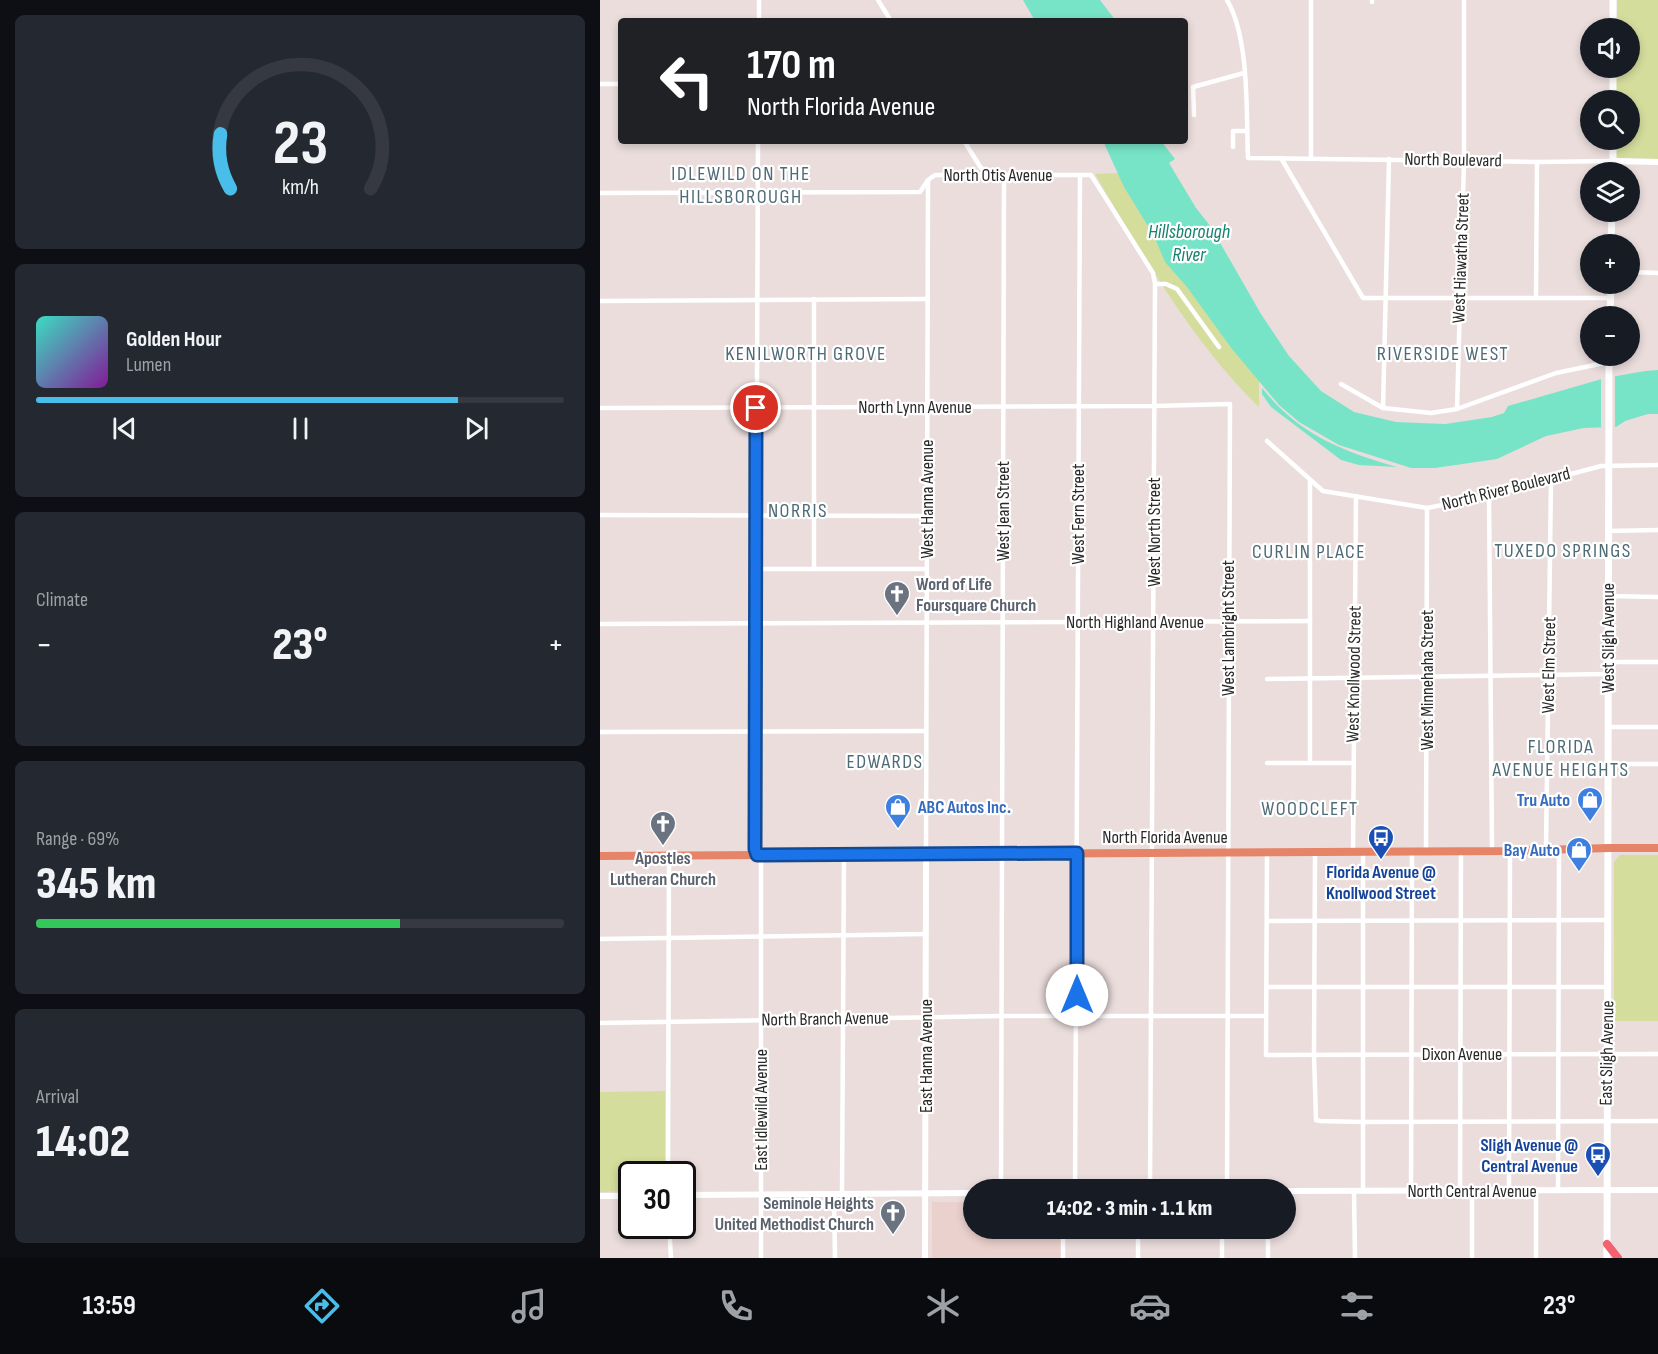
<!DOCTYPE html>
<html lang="en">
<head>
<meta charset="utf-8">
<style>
	:root { --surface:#171b24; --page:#242831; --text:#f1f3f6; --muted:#9ea1a6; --line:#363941; --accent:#49beeb }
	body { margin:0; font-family:"Sofia Sans Condensed",sans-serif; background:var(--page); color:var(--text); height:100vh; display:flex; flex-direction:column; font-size:22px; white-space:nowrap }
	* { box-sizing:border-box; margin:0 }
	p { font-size:20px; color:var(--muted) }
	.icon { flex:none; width:33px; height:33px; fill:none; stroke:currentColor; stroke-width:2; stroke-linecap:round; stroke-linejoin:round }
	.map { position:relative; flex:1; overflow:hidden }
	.side { display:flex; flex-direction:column; gap:15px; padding:15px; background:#0d0f14; width:600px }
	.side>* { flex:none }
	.hud { position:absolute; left:18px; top:18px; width:570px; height:126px; border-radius:6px; box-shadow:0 3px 9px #0003; background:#202124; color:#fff; overflow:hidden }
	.buttons { position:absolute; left:980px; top:18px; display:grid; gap:12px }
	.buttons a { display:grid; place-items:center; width:60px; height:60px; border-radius:50%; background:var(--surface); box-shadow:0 3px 9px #0003; font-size:30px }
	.speed { position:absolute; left:18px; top:1161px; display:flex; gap:12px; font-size:30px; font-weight:700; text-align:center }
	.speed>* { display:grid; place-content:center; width:78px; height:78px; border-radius:50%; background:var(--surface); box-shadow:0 3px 9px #0003; line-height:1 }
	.speed .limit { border:3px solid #111; border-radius:9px; background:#fff; color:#111 }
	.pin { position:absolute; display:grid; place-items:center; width:51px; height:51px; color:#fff; margin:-26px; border:3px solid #fff; border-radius:50%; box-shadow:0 2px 6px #0007 }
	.me { position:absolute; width:66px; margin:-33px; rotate:0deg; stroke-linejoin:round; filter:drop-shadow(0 0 4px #0008) }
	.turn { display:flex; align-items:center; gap:21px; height:126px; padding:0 30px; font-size:27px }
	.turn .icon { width:78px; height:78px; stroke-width:2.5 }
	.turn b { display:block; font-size:42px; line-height:51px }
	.big { font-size:45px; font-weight:800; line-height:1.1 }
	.side .card { flex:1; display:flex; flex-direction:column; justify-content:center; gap:9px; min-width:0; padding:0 21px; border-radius:9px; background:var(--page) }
	.side .dial { align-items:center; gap:0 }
	.dial svg { height:156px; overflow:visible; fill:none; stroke:var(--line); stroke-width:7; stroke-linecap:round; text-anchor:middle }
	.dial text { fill:var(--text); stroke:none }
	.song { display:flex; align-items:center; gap:18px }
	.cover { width:72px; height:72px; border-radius:9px; background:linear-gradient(135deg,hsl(170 70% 55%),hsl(290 70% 35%)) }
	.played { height:6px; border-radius:3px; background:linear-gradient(90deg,var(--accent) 80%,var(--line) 80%) }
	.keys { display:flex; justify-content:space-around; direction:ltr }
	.heat { display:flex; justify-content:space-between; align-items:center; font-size:33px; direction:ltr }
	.charge { height:9px; border-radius:4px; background:linear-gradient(90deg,#34c759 69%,var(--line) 0) }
	.trip { position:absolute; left:363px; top:1179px; width:333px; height:60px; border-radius:30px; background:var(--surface); box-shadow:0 3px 9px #0003; font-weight:800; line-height:60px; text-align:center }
	.tabs { display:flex; height:96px; justify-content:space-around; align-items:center; background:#090b0e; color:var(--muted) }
	.tabs .icon { width:42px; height:42px }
	.tabs .active { color:var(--accent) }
	.tabs b { font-size:27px; color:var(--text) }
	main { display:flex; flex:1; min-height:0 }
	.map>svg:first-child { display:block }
</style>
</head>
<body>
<main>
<section class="side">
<div class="card dial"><svg viewBox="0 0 100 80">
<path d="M14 69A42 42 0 1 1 86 69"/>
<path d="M14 69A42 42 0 0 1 9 41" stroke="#49beeb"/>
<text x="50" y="56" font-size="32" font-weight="700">23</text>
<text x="50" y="72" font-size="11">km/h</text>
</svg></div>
<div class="card">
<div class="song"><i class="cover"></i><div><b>Golden Hour</b><p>Lumen</p></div></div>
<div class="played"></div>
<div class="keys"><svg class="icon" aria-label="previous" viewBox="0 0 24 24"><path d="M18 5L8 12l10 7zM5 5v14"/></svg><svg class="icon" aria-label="pause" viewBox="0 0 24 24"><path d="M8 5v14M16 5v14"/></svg><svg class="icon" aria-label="next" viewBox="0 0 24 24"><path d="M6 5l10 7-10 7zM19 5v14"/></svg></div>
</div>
<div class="card"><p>Climate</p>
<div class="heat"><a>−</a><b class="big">23°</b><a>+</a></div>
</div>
<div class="card"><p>Range · 69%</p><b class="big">345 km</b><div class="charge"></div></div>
<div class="card"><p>Arrival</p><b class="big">14:02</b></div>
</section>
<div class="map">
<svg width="1058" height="1258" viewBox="0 0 1058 1258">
	<rect width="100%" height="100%" fill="#eadddc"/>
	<path fill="#ebd1cd" d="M 332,1202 L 373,1202 L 374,1228 L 461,1229 L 461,1258 L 332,1258 Z"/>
	<g fill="#d5dd9d">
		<path d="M 1017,0 L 1058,0 L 1058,159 L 1016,158 L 1016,140 L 1029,140 L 1029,100 L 1016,100 L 1016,68 L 1029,68 L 1029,28 L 1017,28 Z"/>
		<path d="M 520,173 L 659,378 L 659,407 C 591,341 543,255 495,174 Z"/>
		<path d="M 1020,855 L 1058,855 L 1058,1021 L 1014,1021 L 1014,862 Z"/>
		<path d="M 65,1091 L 65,1174 L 32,1174 L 31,1191 L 0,1192 L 0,1092 Z"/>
	</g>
	<g fill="#78e4c7">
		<path d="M 423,0 L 500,0 L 516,21 L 435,21 Z"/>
		<path d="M 503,141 L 561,141 L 575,159 L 569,163 L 596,208 L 611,227 L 661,314 L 689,356 L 721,391 L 754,412 L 796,422 L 845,424 L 892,417 L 904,413 L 908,406 L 1005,378 L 1045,371 L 1058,370 L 1058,414 L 1048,414 L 1025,421 L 1016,427 L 984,428 L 946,436 L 897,459 L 835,468 L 811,468 L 739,445 L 699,422 L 679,405 L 632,349 L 587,287 L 565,262 L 554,236 L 524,187 Z"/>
		<path d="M 662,388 C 700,435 740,450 797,467 L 759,465 L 741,460 L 671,407 L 662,394 Z"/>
	</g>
	<path fill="#eadddc" d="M 1015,374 L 1015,430 L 1001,431 L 1001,376 Z"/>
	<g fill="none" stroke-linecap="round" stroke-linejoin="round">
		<g stroke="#fff" stroke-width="4.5">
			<path d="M 278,0 L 291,21"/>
			<path d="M 627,0 C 650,39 646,113 648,158 L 937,162 L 1013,161"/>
			<path d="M 772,2 L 772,0"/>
			<path d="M 159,21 L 159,0"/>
			<path d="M 0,84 L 21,84"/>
			<path d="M 594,115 L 593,87 L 644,73"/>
			<path d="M 158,141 L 155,849 L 161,861 L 161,1258"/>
			<path d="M 364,141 L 381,168 L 404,181 L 401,1190"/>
			<path d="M 633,147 L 633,131 L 647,131"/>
			<path d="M 681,158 L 763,298 L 1010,298"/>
			<path d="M 711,159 L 711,0"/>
			<path d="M 0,193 L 320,192 L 328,180 L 335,175 L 491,175 L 553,273 L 555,284 L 550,1190"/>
			<path d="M 1029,272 L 1058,273"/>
			<path d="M 555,284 L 566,284 L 577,289 L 619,347"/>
			<path d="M 936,297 L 937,162"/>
			<path d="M 0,301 L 328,299"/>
			<path d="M 741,384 L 783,408 L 831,413 L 857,409 L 956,373 L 1009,362"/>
			<path d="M 0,408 L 554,406 L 630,404 L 627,1190"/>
			<path d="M 783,408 L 789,159"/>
			<path d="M 857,409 L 864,161 L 864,0"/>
			<path d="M 667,441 L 723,491 L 827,508 L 889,496 L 1001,466 L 1058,465"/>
			<path d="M 889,496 L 892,851"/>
			<path d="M 0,515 L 327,516"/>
			<path d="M 1008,531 L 1058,530"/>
			<path d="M 156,569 L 327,569"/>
			<path d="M 214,569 L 214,299"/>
			<path d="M 1008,596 L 1058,597"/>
			<path d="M 0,624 L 710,621"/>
			<path d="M 1008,662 L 1058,662"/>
			<path d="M 667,679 L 1008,674"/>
			<path d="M 1008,727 L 1058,727"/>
			<path d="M 0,732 L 326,731"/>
			<path d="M 710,762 L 710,481"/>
			<path d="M 667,763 L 753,763"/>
			<path d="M 1008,764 L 1058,764"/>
			<path d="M 946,849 L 951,480"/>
			<path d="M 826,851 L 827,508"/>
			<path d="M 667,852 L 666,1055 L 1058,1054"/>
			<path d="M 715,852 L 714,1055 L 716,1120 L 720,1121 L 763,1122 L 1058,1121"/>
			<path d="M 753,852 L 756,496"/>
			<path d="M 326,854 L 328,181"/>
			<path d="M 667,921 L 1008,920"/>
			<path d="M 0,939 L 326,934"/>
			<path d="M 666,987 L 1008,987"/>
			<path d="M 0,1023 L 401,1016 L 666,1016"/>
			<path d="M 68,1174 L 69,855"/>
			<path d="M 475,1190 L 480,175"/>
			<path d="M 754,1191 L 755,1258"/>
			<path d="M 763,1191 L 763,852"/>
			<path d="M 811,1191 L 812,851"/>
			<path d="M 860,1191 L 861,851"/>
			<path d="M 872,1191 L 872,1258"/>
			<path d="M 909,1191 L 910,851"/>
			<path d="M 936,1191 L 936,1258"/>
			<path d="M 958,1191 L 959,849"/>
			<path d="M 234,1194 L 235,1258"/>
			<path d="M 242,1194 L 244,854"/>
			<path d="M 69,1226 L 71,1258"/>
			<path d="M 538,1228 L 538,1258"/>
			<path d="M 622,1228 L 622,1258"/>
			<path d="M 463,1258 L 463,1228"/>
			<path d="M 668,1258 L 668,1228"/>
		</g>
		<g stroke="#fff" stroke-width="6">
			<path d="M 1013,161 L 1058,162"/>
			<path d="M 686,1191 L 1058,1190"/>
			<path d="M 82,1195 L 374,1193"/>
			<path d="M 0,1196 L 32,1196"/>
			<path d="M 325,1258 L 326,854"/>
		</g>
		<g stroke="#fff" stroke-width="7">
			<path d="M 1013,28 L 1013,0"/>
			<path d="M 1013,100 L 1013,68"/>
			<path d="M 1013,172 L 1013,140"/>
			<path d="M 1011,244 L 1012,212"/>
			<path d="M 1010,316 L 1011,284"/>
			<path d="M 1007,1258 L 1009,356"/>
		</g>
		<path stroke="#e58467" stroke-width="8" d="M 0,856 L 910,851 L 1009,848 L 1058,848"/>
		<path stroke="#f16170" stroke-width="8" d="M 1007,1244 L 1018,1258"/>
	</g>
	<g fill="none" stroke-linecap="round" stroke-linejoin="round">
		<defs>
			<path id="route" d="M 156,408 L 155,849 L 157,855 L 477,853 L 477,995"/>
		</defs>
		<use href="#route" stroke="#114b97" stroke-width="15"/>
		<use href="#route" stroke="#1a73e8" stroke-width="10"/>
	</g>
	<defs>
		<symbol id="church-pin" viewBox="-11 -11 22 30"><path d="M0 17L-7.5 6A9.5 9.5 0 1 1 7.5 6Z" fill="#6b7280" stroke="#fff"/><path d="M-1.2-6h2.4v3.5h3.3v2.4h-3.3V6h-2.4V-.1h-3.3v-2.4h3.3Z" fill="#fff"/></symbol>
		<symbol id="shop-pin" viewBox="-11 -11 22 30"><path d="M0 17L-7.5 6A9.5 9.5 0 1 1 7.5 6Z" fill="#3f7fe0" stroke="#fff"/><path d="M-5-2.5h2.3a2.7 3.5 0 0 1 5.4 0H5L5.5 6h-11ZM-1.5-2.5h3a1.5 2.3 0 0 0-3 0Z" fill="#fff"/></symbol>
		<symbol id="bus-pin" viewBox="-11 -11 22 30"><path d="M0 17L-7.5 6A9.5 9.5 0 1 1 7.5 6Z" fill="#1a4fb4" stroke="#fff"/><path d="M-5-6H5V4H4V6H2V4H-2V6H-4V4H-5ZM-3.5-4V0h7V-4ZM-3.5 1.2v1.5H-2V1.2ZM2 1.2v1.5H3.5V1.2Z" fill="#fff"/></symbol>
	</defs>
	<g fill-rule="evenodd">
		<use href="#church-pin" x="282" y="579" width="30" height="40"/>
		<use href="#shop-pin" x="975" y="785" width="30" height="40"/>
		<use href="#shop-pin" x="283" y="792" width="30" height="40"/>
		<use href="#church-pin" x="48" y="809" width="30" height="40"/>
		<use href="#bus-pin" x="766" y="823" width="30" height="40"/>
		<use href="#shop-pin" x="964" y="835" width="30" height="40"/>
		<use href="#bus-pin" x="983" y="1140" width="30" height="40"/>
		<use href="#church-pin" x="278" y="1198" width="30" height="40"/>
	</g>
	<g text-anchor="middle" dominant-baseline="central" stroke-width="4.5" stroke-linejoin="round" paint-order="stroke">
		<g font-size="18" fill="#292929" stroke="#fff">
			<text transform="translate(853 160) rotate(1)">North Boulevard</text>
			<text x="398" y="175">North Otis Avenue</text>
			<text transform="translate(861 258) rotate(-88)">West Hiawatha Street</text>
			<text x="315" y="407">North Lynn Avenue</text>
			<text transform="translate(906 489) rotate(-14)">North River Boulevard</text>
			<text transform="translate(327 499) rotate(-90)">West Hanna Avenue</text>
			<text transform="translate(403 511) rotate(-90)">West Jean Street</text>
			<text transform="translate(478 514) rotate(-90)">West Fern Street</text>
			<text transform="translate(554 532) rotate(-90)">West North Street</text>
			<text x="535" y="622">North Highland Avenue</text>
			<text transform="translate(628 628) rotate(-90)">West Lambright Street</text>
			<text transform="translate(1008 638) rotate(-90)">West Sligh Avenue</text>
			<text transform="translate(949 665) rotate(-89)">West Elm Street</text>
			<text transform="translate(754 674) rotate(-89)">West Knollwood Street</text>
			<text transform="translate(827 680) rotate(-90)">West Minnehaha Street</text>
			<text x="565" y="837">North Florida Avenue</text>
			<text transform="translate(225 1019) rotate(-1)">North Branch Avenue</text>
			<text transform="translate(1007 1053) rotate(-89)">East Sligh Avenue</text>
			<text x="862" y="1054">Dixon Avenue</text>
			<text transform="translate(326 1056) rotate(-90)">East Hanna Avenue</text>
			<text transform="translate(161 1110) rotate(-90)">East Idlewild Avenue</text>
			<text x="872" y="1191">North Central Avenue</text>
		</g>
		<g font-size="18" font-weight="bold" fill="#5b616d" stroke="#fff" text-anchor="start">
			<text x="316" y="584">Word of Life<tspan x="316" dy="21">Foursquare Church</tspan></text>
			<text x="63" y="858" text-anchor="middle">Apostles<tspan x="63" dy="21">Lutheran Church</tspan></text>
			<text x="274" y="1203" text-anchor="end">Seminole Heights<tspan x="274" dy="21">United Methodist Church</tspan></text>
		</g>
		<g font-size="18" font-weight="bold" fill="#366cbe" stroke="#fff" text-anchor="end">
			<text x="970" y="800">Tru Auto</text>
			<text x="318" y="807" text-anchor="start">ABC Autos Inc.</text>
			<text x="960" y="850">Bay Auto</text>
		</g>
		<g font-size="18" font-weight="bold" fill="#164399" stroke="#fff">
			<text x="781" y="872">Florida Avenue @<tspan x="781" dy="21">Knollwood Street</tspan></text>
			<text x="978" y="1145" text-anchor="end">Sligh Avenue @<tspan x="978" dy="21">Central Avenue</tspan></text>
		</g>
		<g font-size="20" letter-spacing="1.5" fill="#4e6b76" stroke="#fff">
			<text x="141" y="174">IDLEWILD ON THE<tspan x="141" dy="23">HILLSBOROUGH</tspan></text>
			<text x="206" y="354">KENILWORTH GROVE</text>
			<text x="843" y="354">RIVERSIDE WEST</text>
			<text x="198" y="511">NORRIS</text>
			<text x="963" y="551">TUXEDO SPRINGS</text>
			<text x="709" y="552">CURLIN PLACE</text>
			<text x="961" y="747">FLORIDA<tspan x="961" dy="23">AVENUE HEIGHTS</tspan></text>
			<text x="285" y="762">EDWARDS</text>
			<text x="710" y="809">WOODCLEFT</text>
		</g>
		<g font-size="20" font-style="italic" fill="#17826e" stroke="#fff">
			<text x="589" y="232">Hillsborough<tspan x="589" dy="23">River</tspan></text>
		</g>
	</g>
</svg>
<div class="buttons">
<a><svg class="icon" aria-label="sound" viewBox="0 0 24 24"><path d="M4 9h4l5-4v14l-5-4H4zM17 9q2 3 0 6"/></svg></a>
<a><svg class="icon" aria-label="search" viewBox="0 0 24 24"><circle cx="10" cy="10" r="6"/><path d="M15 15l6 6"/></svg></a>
<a><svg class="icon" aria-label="layers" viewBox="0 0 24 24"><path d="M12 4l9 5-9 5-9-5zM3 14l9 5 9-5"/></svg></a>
<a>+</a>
<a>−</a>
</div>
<div class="speed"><div class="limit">30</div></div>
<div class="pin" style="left:156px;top:408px;background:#d93025"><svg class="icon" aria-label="arrive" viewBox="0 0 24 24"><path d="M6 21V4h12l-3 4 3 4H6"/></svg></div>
<svg class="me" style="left:477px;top:995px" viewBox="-20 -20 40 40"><circle r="19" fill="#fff"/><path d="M0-13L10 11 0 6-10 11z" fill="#1a73e8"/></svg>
<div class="trip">14:02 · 3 min · 1.1 km</div>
<div class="hud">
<div class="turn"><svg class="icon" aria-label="left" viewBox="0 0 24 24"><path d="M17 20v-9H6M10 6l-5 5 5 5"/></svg><div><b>170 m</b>North Florida Avenue</div></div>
</div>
</div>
</main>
<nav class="tabs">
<b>13:59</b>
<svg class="icon active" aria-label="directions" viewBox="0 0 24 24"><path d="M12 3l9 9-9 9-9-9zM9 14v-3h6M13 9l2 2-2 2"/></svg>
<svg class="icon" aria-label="music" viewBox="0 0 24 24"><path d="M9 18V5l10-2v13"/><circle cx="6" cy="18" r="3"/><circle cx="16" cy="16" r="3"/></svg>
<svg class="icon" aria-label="phone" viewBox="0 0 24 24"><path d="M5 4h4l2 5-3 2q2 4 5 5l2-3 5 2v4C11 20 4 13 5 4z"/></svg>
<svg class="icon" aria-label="climate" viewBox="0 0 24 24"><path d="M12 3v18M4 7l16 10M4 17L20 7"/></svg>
<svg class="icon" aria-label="car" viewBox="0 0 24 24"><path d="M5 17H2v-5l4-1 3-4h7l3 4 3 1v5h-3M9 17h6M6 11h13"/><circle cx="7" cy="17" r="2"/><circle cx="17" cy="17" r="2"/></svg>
<svg class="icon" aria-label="filters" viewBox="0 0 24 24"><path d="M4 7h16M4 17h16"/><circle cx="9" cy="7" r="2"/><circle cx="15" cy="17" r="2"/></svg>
<b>23°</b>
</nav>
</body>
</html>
